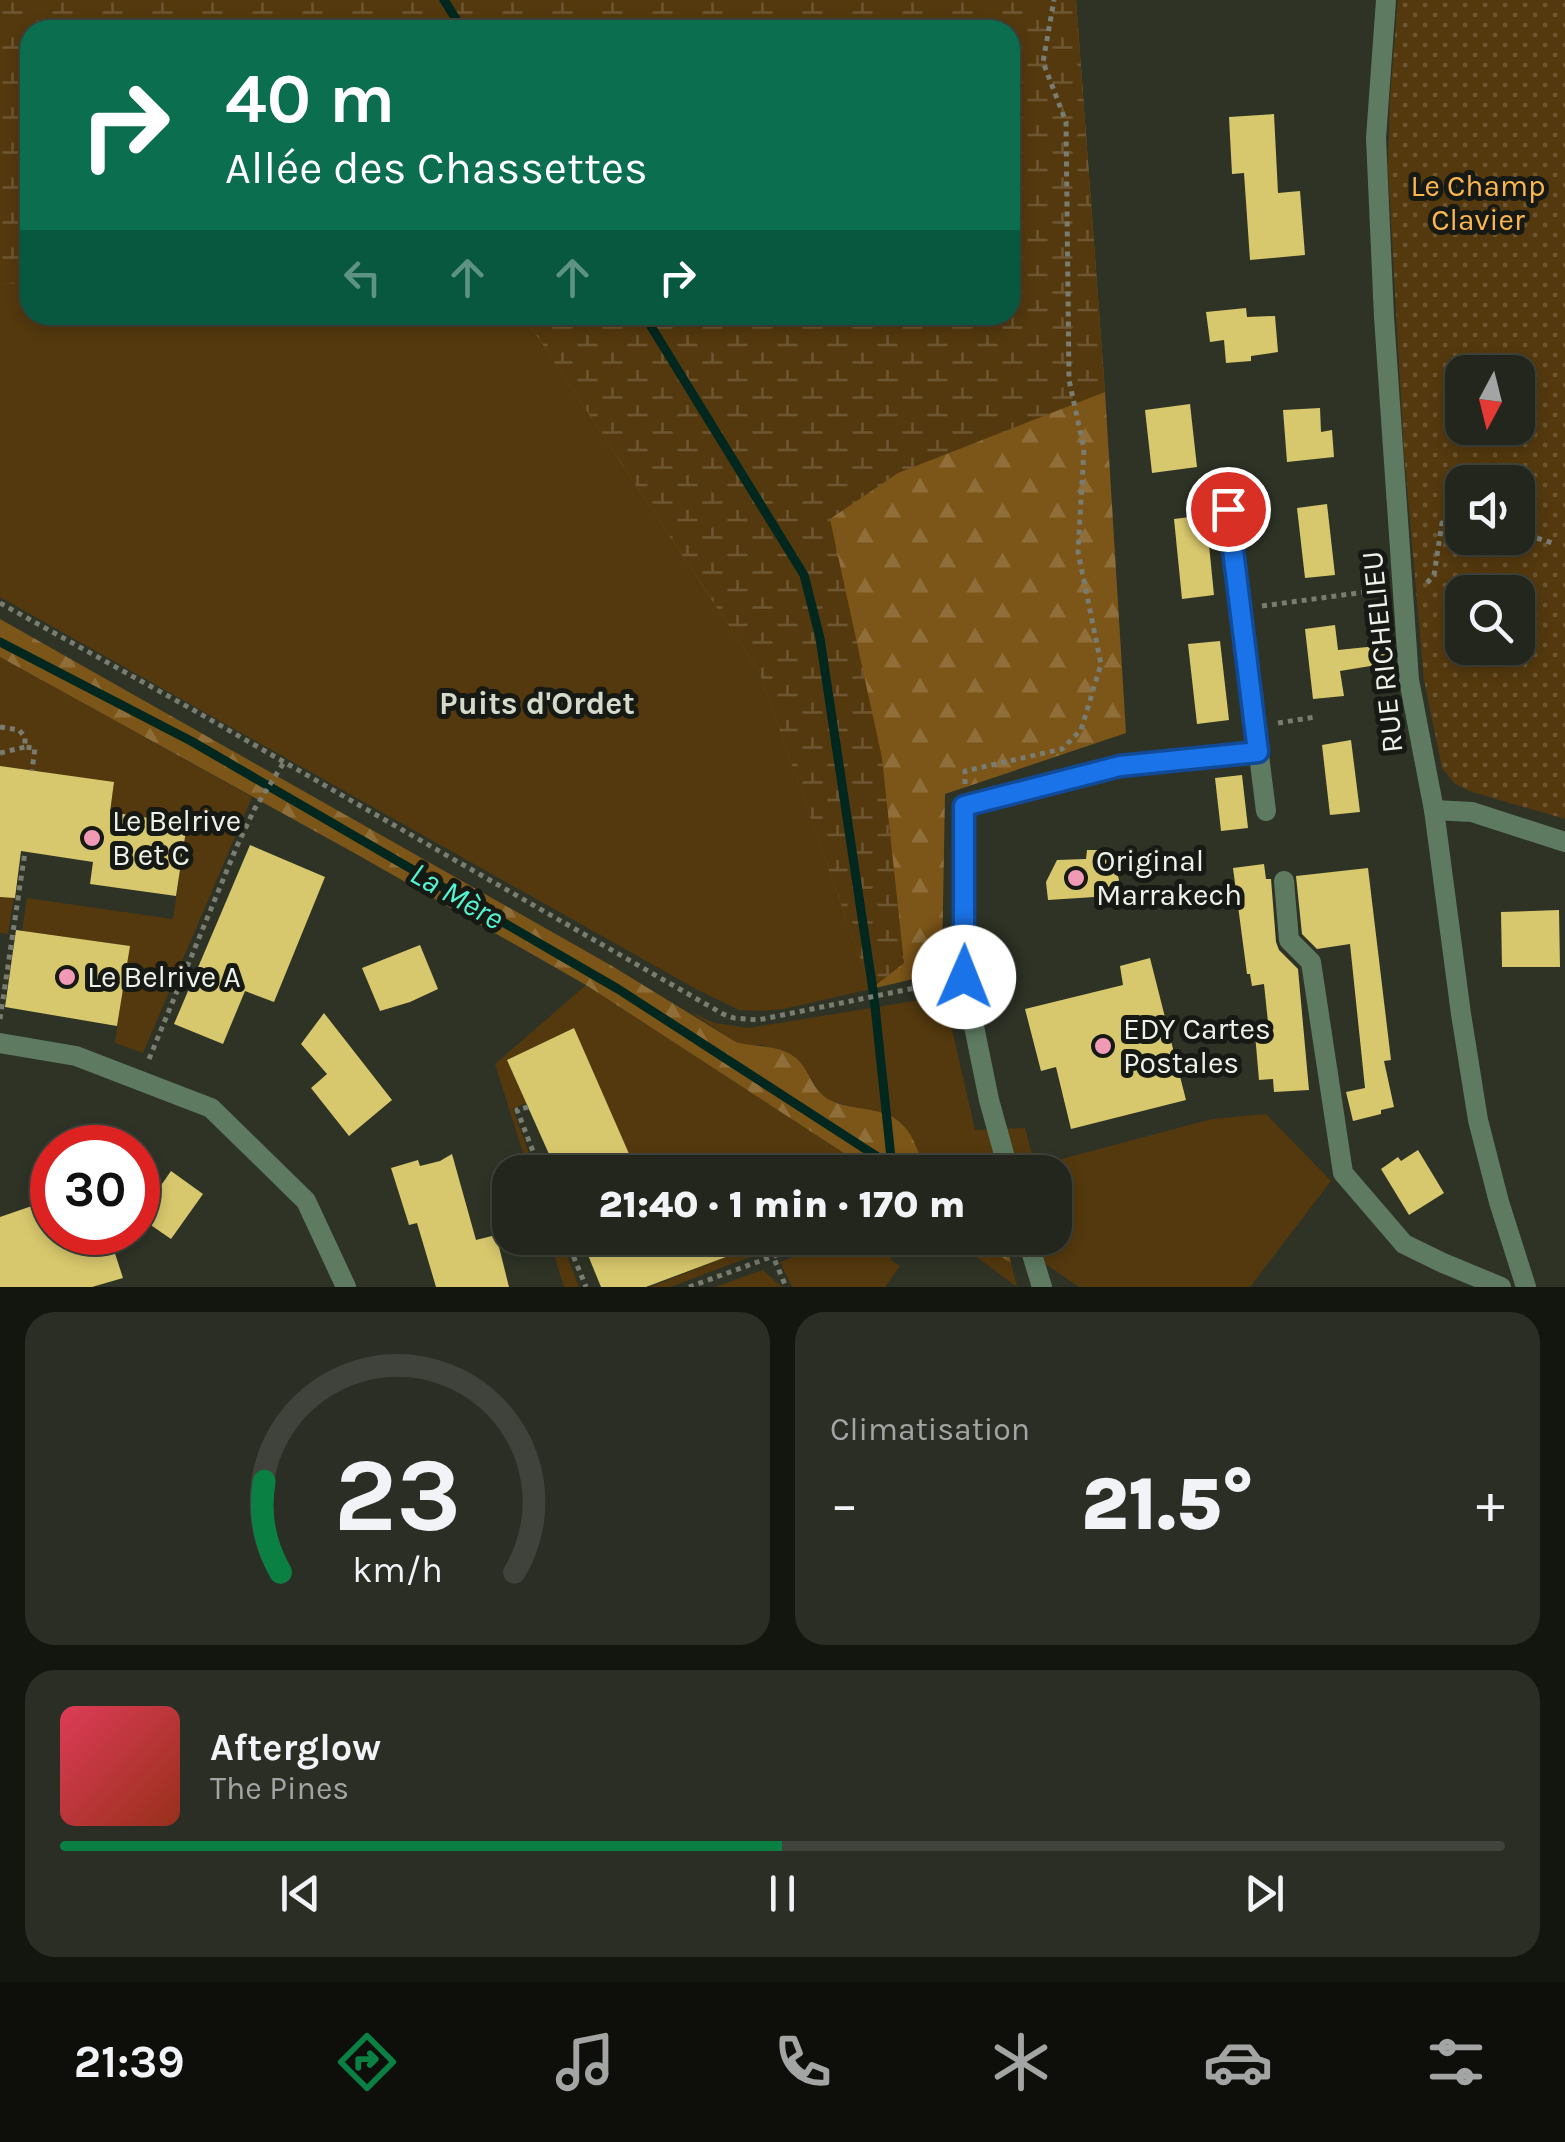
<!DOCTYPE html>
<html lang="fr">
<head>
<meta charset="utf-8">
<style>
	:root { --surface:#22261c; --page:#2a2e25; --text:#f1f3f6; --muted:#a2a5a3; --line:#3f433b; --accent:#0b8043 }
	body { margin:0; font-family:Karla,sans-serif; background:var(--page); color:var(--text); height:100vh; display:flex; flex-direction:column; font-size:38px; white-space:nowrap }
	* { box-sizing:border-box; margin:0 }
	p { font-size:32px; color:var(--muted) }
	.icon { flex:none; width:55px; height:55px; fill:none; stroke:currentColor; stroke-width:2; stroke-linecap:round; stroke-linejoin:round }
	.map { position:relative; height:1287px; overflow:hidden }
	.panel { display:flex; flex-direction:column; gap:25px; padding:25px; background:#13150f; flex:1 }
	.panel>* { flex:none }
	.banner { position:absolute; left:20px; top:20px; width:1000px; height:305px; border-radius:30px; box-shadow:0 5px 15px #0003,0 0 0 2px var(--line); background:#0b6e4f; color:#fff; overflow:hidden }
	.needle { width:65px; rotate:187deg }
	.controls { position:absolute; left:1445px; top:355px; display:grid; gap:20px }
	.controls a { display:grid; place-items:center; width:90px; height:90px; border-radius:20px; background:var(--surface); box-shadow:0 5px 15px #0003,0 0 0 2px var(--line); font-size:50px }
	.speed { position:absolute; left:30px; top:1125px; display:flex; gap:20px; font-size:50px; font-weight:700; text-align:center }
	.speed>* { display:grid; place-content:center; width:130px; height:130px; border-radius:50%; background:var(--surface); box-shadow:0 5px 15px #0003,0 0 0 2px var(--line); line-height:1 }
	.speed .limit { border:15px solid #d22; background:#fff; color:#111 }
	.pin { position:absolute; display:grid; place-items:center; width:85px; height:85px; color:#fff; margin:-42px; border:5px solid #fff; border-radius:50%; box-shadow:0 2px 10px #0007 }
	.me { position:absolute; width:110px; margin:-55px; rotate:1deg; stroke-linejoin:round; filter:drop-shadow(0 0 8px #0008) }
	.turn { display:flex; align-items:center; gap:35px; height:210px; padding:0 40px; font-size:45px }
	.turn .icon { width:130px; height:130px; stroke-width:2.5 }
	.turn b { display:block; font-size:70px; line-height:85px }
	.lanes { display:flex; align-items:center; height:95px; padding:0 40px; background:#0003; justify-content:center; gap:50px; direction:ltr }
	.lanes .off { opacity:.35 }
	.big { font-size:75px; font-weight:800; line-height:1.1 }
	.panel .tile { flex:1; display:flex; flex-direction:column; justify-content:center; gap:15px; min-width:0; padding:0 35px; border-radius:30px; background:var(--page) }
	.panel .dial { align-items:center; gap:0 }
	.dial svg { height:260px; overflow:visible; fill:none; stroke:var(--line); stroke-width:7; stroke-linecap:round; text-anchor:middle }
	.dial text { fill:var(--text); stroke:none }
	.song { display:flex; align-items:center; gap:30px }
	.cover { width:120px; height:120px; border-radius:15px; background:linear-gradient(135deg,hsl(350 70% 55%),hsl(10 70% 35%)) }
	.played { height:10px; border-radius:5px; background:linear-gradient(90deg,var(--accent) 50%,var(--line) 50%) }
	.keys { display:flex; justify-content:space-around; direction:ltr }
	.heat { display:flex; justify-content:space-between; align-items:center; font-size:55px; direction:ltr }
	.panel .tiles { flex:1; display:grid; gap:25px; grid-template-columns:1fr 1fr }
	.tile:last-child { grid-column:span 2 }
	.trip { position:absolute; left:492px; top:1155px; width:580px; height:100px; border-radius:30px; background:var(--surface); box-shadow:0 5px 15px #0003,0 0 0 2px var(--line); font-weight:800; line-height:100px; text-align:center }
	.dock { display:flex; height:160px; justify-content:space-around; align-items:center; background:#0e0f0b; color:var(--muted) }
	.dock .icon { width:70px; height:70px }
	.dock .current { color:var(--accent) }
	.dock b { font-size:45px; color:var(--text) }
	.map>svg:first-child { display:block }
</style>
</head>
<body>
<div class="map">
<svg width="1565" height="1287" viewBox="0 0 1565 1287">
	<defs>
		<pattern id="forest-firs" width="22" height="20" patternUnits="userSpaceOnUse" patternTransform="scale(2.5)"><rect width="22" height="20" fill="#7c5518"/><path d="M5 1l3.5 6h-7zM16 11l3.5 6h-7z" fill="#8f6e3a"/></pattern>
		<pattern id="wetland-marsh" width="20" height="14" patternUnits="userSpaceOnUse" patternTransform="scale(2.5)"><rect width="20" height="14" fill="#54390e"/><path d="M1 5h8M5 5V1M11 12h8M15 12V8" fill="none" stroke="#6d5631"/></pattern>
		<pattern id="park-dots" width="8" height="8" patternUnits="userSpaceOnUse" patternTransform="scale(2.5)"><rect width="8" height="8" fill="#54390e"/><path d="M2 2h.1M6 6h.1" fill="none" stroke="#6d5631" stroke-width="1.8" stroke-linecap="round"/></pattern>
	</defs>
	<rect width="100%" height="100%" fill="#2e3326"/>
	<g fill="#54390e">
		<path d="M 30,283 L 30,315 L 517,315 L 528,322 L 759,671 L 871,989 L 784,1009 L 759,1011 L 739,1010 L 696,989 L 0,597 L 0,284 Z"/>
		<path d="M 0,657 L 252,797 L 143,1053 L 115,1043 L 129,946 L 22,931 L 27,898 L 173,919 L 187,825 L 110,812 L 114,783 L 0,766 Z"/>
		<path d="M 0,895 L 14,897 L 8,934 L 0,933 Z"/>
		<path d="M 586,985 L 873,1172 L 801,1172 L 795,1159 L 760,1172 L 637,1172 L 574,1028 L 507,1060 L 526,1103 L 513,1109 L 536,1172 L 529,1172 L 495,1064 Z"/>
		<path d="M 926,999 L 946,1003 L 975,1130 L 1025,1128 L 1035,1166 L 1212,1119 L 1266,1114 L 1331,1181 L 1250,1287 L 1079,1287 L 1008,1238 L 1055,1238 L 1055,1172 L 929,1172 L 921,1162 L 903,1124 L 889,1115 L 854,1108 L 829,1100 L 820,1093 L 803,1066 L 763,1045 L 750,1046 L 736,1042 L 690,1012 L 715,1023 L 748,1028 Z"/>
		<path d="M 549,1238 L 560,1238 L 579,1287 L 564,1287 Z"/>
		<path d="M 846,1238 L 878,1238 L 896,1250 L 890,1259 L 900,1266 L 885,1287 L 792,1287 L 780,1262 Z"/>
		<path d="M 951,1238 L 973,1238 L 1011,1263 L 1017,1287 Z"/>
		<path d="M 763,1243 L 766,1251 L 670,1287 L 650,1287 Z"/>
		<path d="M 763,1270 L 782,1287 L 715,1287 Z"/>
	</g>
	<g fill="url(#forest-firs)">
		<path d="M 0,0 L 1076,0 L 1105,392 L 1126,733 L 945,794 L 942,961 L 926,976 L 871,989 L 759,671 L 528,322 L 518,315 L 1010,315 L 1010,30 L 30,30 L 30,283 L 0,284 Z"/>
		<path d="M 0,619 L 612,966 L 736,1042 C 756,1048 778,1044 796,1058 C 810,1070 812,1091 830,1100 C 853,1112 884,1105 903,1125 C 916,1138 918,1158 929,1172 L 873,1172 L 586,985 L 358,855 L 0,657 Z"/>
		<path d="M 973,1238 L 1004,1238 L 1011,1263 Z"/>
	</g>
	<path fill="url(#wetland-marsh)" d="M 0,0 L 1076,0 L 1105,392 L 898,473 L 830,519 L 882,758 L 904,963 L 871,989 L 759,671 L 528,322 L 518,315 L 1010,315 L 1010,30 L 30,30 L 30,283 L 0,284 Z"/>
	<path fill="url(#park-dots)" fill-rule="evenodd" d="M 1398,0 L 1565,0 L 1565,819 L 1469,791 L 1454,783 L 1442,768 L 1424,680 L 1404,452 L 1388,167 L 1390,97 ZM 1462,372 L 1518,372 L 1518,428 L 1462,428 ZM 1462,482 L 1518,482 L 1518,538 L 1462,538 ZM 1462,592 L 1518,592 L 1518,648 L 1462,648 Z"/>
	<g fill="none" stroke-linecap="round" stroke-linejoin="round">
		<g stroke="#01271f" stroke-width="9">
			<path d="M 444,0 L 463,30"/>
			<path d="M 644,315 L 804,575 L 820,638 L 874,997 L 892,1167"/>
			<path d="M 0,642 L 191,741 L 618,989 L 901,1172"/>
		</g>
	</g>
	<g fill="#d8c86d">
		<path d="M 1274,114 L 1278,193 L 1300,191 L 1305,255 L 1250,260 L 1244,173 L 1232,174 L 1229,117 Z"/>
		<path d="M 1246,308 L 1247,317 L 1275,316 L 1278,352 L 1251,356 L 1251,361 L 1226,363 L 1224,340 L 1210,342 L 1206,312 Z"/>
		<path d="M 1190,404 L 1197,467 L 1152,473 L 1145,410 Z"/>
		<path d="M 1320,408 L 1321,432 L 1332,430 L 1334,457 L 1287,462 L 1283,410 Z"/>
		<path d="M 1327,504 L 1335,575 L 1305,578 L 1297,508 Z"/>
		<path d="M 1206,515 L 1214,595 L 1182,599 L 1174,519 Z"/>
		<path d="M 1335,625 L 1338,650 L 1387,645 L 1389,663 L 1340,671 L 1344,696 L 1313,699 L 1305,629 Z"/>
		<path d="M 1220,641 L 1229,720 L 1197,724 L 1188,644 Z"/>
		<path d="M 1351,740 L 1360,812 L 1330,815 L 1322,745 Z"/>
		<path d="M 0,766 L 114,782 L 110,812 L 187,824 L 176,896 L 90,884 L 93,862 L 21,851 L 15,898 L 0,897 Z"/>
		<path d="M 1242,775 L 1248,828 L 1221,831 L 1215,778 Z"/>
		<path d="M 250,845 L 325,877 L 274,1002 L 245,991 L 223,1044 L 174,1024 Z"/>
		<path d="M 1087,850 L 1111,850 L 1119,880 L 1110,896 L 1048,900 L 1046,882 L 1057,860 L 1086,859 Z"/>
		<path d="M 1264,864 L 1266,879 L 1271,879 L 1276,942 L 1279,950 L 1298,969 L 1309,1090 L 1274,1092 L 1273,1079 L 1259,1080 L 1255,1034 L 1269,1032 L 1264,984 L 1252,986 L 1250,974 L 1247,974 L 1233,868 Z"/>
		<path d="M 1368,868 L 1391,1060 L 1384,1061 L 1394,1107 L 1381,1110 L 1381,1114 L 1353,1121 L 1346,1092 L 1365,1088 L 1350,944 L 1317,949 L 1302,934 L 1296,876 Z"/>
		<path d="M 1559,910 L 1560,967 L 1502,967 L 1501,912 Z"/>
		<path d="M 16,930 L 130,946 L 117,1026 L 5,1007 Z"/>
		<path d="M 420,945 L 438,989 L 410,1002 L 380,1011 L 362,968 Z"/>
		<path d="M 1150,958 L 1186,1100 L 1071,1129 L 1056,1067 L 1041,1071 L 1025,1009 L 1123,985 L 1120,966 Z"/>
		<path d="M 324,1013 L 392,1100 L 349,1136 L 311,1088 L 327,1074 L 301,1044 Z"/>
		<path d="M 574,1028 L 637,1172 L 557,1172 L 507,1060 Z"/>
		<path d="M 1418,1150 L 1444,1193 L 1409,1215 L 1381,1169 L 1398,1157 L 1401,1161 Z"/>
		<path d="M 452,1154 L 476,1240 L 496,1235 L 509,1287 L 436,1287 L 417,1223 L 409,1225 L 391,1168 L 418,1160 L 420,1166 L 440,1161 Z"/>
		<path d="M 171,1171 L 203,1194 L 171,1239 L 139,1217 Z"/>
		<path d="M 52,1199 L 52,1232 L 108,1232 L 123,1278 L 92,1287 L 0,1287 L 0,1217 Z"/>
		<path d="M 581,1238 L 771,1238 L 771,1240 L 646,1287 L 601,1287 Z"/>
	</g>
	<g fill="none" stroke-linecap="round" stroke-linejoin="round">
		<g stroke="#787c71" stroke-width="5" stroke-dasharray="5 5" stroke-linecap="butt">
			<path d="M 1518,532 L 1556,544"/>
			<path d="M 1427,583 L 1434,575 L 1442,523 L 1451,516 L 1462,516"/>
			<path d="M 0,603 L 197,712 L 723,1014 L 734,1018 L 758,1020 L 944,982"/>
			<path d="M 1262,606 L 1380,590"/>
			<path d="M 1278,723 L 1315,717"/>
			<path d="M 0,727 L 19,730 L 25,737 L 25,747 L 35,748 L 32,771"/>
			<path d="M 0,753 L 25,747"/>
			<path d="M 965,784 L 965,771 L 1062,749 L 1081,730 L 1101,664 L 1078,552 L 1084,449 L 1069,380 L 1066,122 L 1043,62 L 1054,0"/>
			<path d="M 0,1019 L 25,852"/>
			<path d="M 149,1059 L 237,846 L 254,810 L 284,762"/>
			<path d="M 528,1107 L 517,1110 L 541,1172"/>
			<path d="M 566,1238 L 586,1287"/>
			<path d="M 891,1238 L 900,1246"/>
			<path d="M 767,1242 L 786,1287"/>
			<path d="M 689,1287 L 823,1238"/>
		</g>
		<g stroke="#5e7b62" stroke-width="20">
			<path d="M 1386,0 L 1376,138 L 1384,317 L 1409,680 L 1434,810 L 1461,1014 L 1478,1120 L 1499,1202 L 1526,1287"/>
			<path d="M 1228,509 L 1266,811"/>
			<path d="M 1434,810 L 1472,812 L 1565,842"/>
			<path d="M 1284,881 L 1289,940 L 1311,962 L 1343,1173 L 1404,1244 L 1443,1263 L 1501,1287"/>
			<path d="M 0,1043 L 76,1056 L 211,1108 L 306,1201 L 346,1287"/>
			<path d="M 1009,1172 L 989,1100 L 964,977 L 964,806 L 1120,766 L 1258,752"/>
			<path d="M 1027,1238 L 1042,1287"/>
		</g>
	</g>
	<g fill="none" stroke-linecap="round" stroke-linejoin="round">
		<defs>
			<path id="route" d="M 964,977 L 964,806 L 1120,766 L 1258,752 L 1228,509"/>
		</defs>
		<use href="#route" stroke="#114b97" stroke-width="25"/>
		<use href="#route" stroke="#1a73e8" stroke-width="18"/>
	</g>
	<g fill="#f09ab6" stroke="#171a14" stroke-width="4">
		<circle cx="92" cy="838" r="10"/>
		<circle cx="1076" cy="878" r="10"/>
		<circle cx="67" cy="977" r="10"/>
		<circle cx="1103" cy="1046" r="10"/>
	</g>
	<g text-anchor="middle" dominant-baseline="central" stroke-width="10" stroke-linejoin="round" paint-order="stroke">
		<g font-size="30" fill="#fcb64d" stroke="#171a14">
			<text x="1478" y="186">Le Champ<tspan x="1478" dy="34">Clavier</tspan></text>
		</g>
		<g font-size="30" fill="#eff2ea" stroke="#171a14">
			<text transform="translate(1382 652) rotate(-96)">RUE RICHELIEU</text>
		</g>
		<g font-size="30" fill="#eff2ea" stroke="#171a14" text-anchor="start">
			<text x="112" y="821">Le Belrive<tspan x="112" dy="34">B et C</tspan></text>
			<text x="1096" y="861">Original<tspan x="1096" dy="34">Marrakech</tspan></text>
			<text x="87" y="977">Le Belrive A</text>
			<text x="1123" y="1029">EDY Cartes<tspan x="1123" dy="34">Postales</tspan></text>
		</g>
		<g font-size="32" font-weight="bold" fill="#d5dbcb" stroke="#171a14">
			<text x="537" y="703">Puits d'Ordet</text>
		</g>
		<g font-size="32" font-style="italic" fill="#53f4cf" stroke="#171a14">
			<text transform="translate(457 896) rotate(30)">La Mère</text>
		</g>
	</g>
</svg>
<div class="controls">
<a><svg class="needle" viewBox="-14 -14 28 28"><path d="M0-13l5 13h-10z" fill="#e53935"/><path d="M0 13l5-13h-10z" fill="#a2a5a3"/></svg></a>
<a><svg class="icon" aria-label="sound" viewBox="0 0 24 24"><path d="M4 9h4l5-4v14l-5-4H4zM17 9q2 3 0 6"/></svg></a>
<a><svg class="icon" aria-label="search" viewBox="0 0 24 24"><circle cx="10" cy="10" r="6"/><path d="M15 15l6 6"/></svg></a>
</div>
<div class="speed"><div class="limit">30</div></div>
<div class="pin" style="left:1228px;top:509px;background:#d93025"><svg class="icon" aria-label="arrive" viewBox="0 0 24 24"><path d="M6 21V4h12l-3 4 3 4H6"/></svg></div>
<svg class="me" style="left:964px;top:977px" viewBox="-20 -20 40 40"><circle r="19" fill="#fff"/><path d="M0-13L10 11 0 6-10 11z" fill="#1a73e8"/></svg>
<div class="trip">21:40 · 1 min · 170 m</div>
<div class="banner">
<div class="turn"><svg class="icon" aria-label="right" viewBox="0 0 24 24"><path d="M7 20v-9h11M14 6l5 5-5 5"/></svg><div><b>40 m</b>Allée des Chassettes</div></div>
<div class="lanes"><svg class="icon off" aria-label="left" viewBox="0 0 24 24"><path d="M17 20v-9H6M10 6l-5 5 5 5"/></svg><svg class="icon off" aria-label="ahead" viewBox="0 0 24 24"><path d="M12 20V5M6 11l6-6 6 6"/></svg><svg class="icon off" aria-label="ahead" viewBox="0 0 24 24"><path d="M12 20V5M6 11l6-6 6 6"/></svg><svg class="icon" aria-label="right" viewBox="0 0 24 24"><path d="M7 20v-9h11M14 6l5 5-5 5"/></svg></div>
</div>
</div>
<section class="panel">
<div class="tiles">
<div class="tile dial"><svg viewBox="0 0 100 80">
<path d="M14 69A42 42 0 1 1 86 69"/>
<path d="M14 69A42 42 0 0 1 9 41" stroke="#0b8043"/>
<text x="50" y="56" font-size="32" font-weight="700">23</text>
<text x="50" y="72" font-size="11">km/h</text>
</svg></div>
<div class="tile"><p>Climatisation</p>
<div class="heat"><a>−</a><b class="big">21.5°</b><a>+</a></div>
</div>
<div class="tile">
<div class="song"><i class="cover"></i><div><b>Afterglow</b><p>The Pines</p></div></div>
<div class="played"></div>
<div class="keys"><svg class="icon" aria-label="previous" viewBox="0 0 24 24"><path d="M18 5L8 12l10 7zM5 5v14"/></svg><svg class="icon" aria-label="pause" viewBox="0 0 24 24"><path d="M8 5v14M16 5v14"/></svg><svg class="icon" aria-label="next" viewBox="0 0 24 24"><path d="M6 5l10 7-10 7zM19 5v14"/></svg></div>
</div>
</div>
</section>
<nav class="dock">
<b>21:39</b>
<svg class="icon current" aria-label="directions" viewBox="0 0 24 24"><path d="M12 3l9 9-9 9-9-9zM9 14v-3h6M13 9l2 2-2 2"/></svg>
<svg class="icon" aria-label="music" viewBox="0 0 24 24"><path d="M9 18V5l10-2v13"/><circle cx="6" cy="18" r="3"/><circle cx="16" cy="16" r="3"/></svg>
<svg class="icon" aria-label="phone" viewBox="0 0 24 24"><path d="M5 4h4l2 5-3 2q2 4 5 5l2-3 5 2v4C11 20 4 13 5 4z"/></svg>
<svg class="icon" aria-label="climate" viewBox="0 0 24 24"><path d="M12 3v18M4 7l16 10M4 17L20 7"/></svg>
<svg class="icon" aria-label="car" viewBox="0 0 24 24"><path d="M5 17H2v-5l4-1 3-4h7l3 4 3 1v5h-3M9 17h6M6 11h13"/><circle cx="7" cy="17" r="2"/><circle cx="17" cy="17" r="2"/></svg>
<svg class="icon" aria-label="filters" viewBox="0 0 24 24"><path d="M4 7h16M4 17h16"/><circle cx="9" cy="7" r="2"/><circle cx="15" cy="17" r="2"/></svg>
</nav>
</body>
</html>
